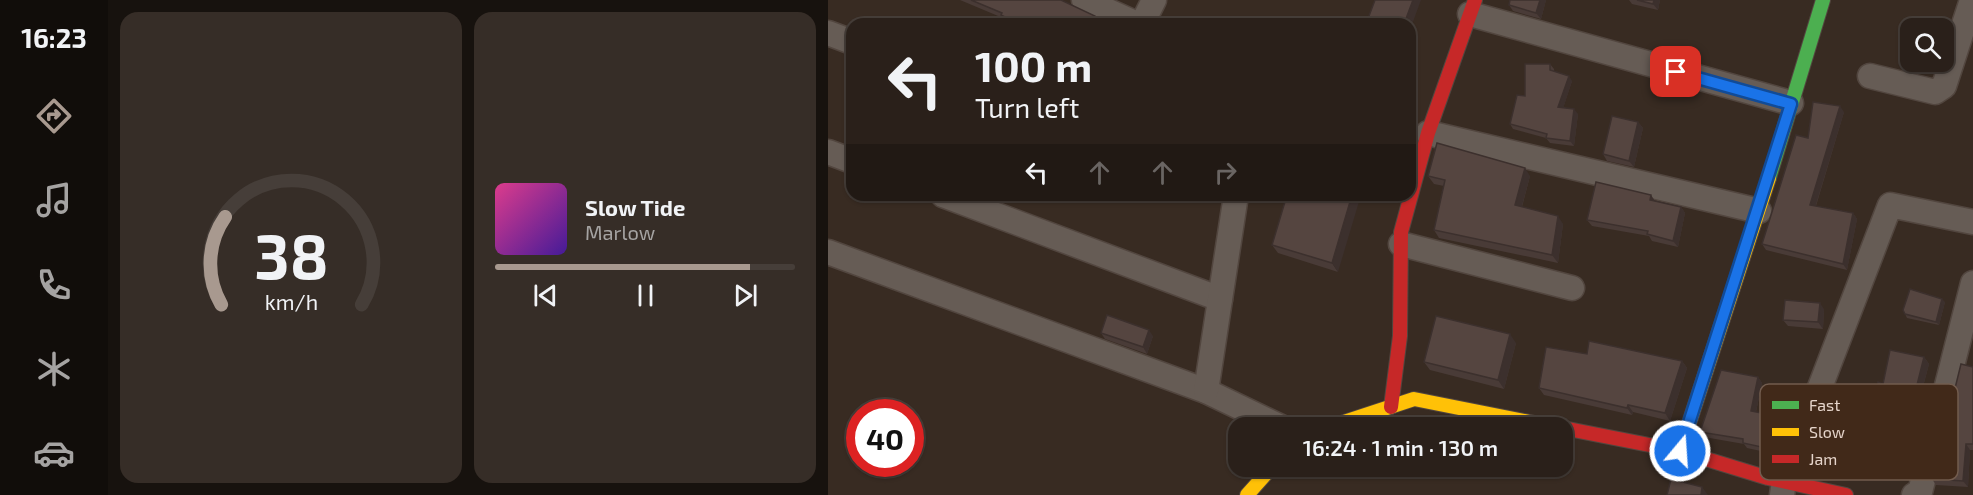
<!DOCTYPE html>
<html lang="en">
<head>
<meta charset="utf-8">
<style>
	:root { --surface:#2a201a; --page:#362d27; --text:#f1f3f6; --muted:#a5a3a2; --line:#463e39; --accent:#a8998f }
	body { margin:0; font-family:"Exo 2",sans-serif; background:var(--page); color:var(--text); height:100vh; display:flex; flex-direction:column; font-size:22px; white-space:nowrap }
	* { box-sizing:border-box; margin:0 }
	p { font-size:20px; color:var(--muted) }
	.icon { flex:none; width:33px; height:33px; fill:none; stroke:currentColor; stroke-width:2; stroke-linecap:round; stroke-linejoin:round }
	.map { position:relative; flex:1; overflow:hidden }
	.sheet { display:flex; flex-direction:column; gap:12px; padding:12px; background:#17120e; width:720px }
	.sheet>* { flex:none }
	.hud { position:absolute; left:18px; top:18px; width:570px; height:183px; border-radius:18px; box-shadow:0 2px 4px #0004,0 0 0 2px var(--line); background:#2a201a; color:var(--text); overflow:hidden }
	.buttons { position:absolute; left:1072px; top:18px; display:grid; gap:12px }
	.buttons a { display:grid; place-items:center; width:54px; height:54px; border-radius:12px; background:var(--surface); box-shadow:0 2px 4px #0004,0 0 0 2px var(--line); font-size:30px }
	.speed { position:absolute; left:18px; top:399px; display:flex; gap:12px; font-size:30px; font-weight:700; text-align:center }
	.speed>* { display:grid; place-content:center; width:78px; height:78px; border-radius:50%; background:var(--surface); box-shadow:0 2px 4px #0004,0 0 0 2px var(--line); line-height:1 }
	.speed .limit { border:9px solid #d22; background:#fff; color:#111 }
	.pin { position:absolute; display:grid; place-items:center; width:51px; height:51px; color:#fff; margin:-26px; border-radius:12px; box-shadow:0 3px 9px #0006 }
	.me { position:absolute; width:66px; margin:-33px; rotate:18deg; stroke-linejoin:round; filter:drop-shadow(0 0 4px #0008) }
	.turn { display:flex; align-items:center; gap:21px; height:126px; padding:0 30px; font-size:27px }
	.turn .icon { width:78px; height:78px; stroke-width:2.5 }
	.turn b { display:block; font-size:42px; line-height:51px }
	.lanes { display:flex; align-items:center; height:57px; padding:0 30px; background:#0003; justify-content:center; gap:30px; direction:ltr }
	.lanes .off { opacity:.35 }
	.sheet .card { flex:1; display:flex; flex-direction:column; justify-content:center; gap:9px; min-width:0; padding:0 21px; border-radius:18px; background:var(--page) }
	.sheet .dial { align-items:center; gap:0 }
	.dial svg { height:156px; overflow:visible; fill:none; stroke:var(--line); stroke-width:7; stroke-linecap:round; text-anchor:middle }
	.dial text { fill:var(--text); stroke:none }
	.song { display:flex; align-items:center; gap:18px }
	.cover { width:72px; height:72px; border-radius:9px; background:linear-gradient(135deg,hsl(330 70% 55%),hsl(260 70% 35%)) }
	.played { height:6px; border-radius:3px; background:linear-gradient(90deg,var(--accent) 85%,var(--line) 85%) }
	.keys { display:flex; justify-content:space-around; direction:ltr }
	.sheet .tiles { flex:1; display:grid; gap:12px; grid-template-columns:repeat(2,1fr) }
	.trip { position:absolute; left:400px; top:417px; width:345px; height:60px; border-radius:18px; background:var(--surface); box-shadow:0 2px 4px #0004,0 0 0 2px var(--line); font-weight:600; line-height:60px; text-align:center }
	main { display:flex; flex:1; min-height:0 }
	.dock { display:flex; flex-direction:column; width:108px; justify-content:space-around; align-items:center; background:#110d0a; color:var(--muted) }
	.dock .icon { width:42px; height:42px }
	.dock .current { color:var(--accent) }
	.dock b { font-size:27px; color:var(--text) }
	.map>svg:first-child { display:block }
</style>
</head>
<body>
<main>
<nav class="dock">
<b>16:23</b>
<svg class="icon current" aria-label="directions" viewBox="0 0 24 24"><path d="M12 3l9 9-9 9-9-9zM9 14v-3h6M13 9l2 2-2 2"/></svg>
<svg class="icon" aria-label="music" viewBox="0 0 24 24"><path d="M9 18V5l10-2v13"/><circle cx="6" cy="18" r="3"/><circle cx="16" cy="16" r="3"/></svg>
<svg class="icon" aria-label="phone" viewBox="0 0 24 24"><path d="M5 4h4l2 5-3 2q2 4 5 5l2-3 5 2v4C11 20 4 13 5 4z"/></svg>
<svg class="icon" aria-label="climate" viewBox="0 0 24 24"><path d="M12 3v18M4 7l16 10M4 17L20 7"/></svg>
<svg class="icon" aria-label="car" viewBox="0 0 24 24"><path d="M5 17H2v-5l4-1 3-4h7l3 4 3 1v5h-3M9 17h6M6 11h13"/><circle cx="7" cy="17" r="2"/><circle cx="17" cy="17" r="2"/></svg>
</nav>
<section class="sheet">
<div class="tiles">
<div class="card dial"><svg viewBox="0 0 100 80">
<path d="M14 69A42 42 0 1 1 86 69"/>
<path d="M14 69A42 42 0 0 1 16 24" stroke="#a8998f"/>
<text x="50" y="56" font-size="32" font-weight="700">38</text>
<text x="50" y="72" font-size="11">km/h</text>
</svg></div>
<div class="card">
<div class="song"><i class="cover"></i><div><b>Slow Tide</b><p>Marlow</p></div></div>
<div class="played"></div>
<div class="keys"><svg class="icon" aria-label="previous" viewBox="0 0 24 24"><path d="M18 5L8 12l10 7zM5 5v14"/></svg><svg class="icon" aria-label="pause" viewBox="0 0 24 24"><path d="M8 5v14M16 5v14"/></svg><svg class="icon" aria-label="next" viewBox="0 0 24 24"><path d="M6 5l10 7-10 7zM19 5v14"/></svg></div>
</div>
</div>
</section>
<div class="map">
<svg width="1145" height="495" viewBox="0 0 1145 495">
	<rect width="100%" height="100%" fill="#382b22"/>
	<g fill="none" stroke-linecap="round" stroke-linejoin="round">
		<defs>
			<g id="street">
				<path d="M 256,0 L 309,24"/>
				<path d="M 642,14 L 963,103"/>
				<path d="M 314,24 L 326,0"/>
				<path d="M 0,33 L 24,42"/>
				<path d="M 1042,76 L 1107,92 L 1116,86 L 1144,0"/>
				<path d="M 600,133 L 931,211"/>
				<path d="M 0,152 L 24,161"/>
				<path d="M 115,195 L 392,299"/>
				<path d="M 573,244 L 744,288"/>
				<path d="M 0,252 L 378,391 L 455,428"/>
				<path d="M 378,391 L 408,195"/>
				<path d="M 954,495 L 956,481 L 1062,205 L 1145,222"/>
				<path d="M 1086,495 L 1092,492 L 1145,283"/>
			</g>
			<path id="fast" d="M 941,178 L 995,0"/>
			<g id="slow">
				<path d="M 498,428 L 586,399 L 731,428"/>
				<path d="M 852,451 L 941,178"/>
				<path d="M 419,495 L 445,466"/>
			</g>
			<g id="jam">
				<path d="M 563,407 L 572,336 L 573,232 L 600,133 L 647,0"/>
				<path d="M 735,428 L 852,451 L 940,478 L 1018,495"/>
			</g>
		</defs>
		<use href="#street" stroke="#52463f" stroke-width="27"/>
		<use href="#fast" stroke="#52463f" stroke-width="16"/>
		<use href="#slow" stroke="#52463f" stroke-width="16"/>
		<use href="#jam" stroke="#52463f" stroke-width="16"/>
		<use href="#street" stroke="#665c55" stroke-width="24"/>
		<use href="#fast" stroke="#4caf50" stroke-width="14"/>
		<use href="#slow" stroke="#ffc107" stroke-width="14"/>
		<use href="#jam" stroke="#c62828" stroke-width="14"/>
	</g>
	<g fill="#493b37">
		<path d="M 132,0 L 233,0 L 267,16 L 271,23 L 271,24 L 183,24 L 177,21 L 175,18 Z"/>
		<path d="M 682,0 L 718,0 L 713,19 L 685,11 L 681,5 Z"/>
		<path d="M 801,0 L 832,0 L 830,10 L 804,4 Z"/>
		<path d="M 722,64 L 726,69 L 726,71 L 744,81 L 735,108 L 750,114 L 746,146 L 722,143 L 718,138 L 685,129 L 682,124 L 697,96 Z"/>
		<path d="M 1016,112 L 988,206 L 1025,213 L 1029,219 L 1019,270 L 938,250 L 934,244 L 980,138 Z"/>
		<path d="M 810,122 L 815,128 L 806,167 L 779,161 L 775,154 Z"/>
		<path d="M 600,176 L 702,176 L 694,207 L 735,224 L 730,263 L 611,238 L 606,230 L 616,186 L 606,184 Z"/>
		<path d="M 459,195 L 510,272 L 450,253 L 444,245 Z"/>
		<path d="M 827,202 L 853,207 L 857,213 L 850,247 L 824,241 L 821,236 L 764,226 L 759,220 Z"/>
		<path d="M 1117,302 L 1111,325 L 1079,318 L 1077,314 Z"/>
		<path d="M 996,309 L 995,329 L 960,326 L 955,320 Z"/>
		<path d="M 273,333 L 325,336 L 319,354 L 277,339 Z"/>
		<path d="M 688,343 L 676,389 L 602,370 L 596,362 Z"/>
		<path d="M 759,354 L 854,361 L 859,368 L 842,421 L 805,412 L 804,415 L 716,395 L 711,388 Z"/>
		<path d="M 1096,357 L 1101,364 L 1078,451 L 1037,440 L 1026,474 L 980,459 L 975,453 L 1041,419 L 1055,384 Z"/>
		<path d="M 1145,367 L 1145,450 L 1142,450 L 1140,487 L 1108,485 L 1104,479 L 1113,458 Z"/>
		<path d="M 930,377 L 934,383 L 928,412 L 963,424 L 951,455 L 919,448 L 916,444 L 876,437 L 872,432 Z"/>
	</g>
	<g fill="#3c302d">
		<path d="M 585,0 L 593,0 L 582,30 L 582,24 L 576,24 Z"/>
		<path d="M 712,0 L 718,0 L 713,19 L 708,13 Z"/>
		<path d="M 826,0 L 832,0 L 830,10 L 825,4 Z"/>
		<path d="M 267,16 L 271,23 L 271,24 L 264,23 Z"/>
		<path d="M 741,76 L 744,81 L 734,112 L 730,107 Z"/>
		<path d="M 1012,106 L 1016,112 L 986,211 L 982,205 Z"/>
		<path d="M 746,109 L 750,114 L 746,146 L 742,141 Z"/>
		<path d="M 810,122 L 815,128 L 806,167 L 801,161 Z"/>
		<path d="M 697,168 L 702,176 L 692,213 L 687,205 Z"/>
		<path d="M 524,195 L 533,195 L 510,272 L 504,263 Z"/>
		<path d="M 823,195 L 827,201 L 822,200 Z"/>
		<path d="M 853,207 L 857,213 L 850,247 L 845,241 Z"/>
		<path d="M 1025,213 L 1029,219 L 1019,270 L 1015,264 Z"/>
		<path d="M 730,216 L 735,224 L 730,263 L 724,255 Z"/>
		<path d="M 1114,299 L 1117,302 L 1111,325 L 1108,322 Z"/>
		<path d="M 992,303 L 996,309 L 995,329 L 990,322 Z"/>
		<path d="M 321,330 L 325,336 L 319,354 L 315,347 Z"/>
		<path d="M 682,334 L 688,343 L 676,389 L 670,380 Z"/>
		<path d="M 1096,357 L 1101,364 L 1078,451 L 1074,445 Z"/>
		<path d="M 854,361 L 859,368 L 842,421 L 837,413 Z"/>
		<path d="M 930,377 L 934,383 L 927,416 L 923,411 Z"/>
		<path d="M 800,405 L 805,412 L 804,415 L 799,408 Z"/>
		<path d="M 959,418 L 963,424 L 951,455 L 947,450 Z"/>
		<path d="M 1033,434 L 1037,440 L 1026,474 L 1022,468 Z"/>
		<path d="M 1138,444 L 1142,450 L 1140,487 L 1135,481 Z"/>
		<path d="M 874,487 L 880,495 L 873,495 Z"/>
	</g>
	<g fill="#554540" stroke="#3c302d" stroke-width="1.5">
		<path d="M 143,0 L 233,0 L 267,16 L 264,23 L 266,24 L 191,24 L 173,15 L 174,13 Z"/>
		<path d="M 547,0 L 585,0 L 576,24 L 538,24 Z"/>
		<path d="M 682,0 L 712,0 L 708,13 L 681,5 Z"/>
		<path d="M 809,0 L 826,0 L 825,4 Z"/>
		<path d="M 697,64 L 722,64 L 722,70 L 741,76 L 730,107 L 746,109 L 742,141 L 718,138 L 719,134 L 682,124 L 689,95 L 697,96 Z"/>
		<path d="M 985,102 L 1012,106 L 982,205 L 1025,213 L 1015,264 L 934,244 L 968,135 L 980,138 Z"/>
		<path d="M 784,116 L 810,122 L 801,161 L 775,154 Z"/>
		<path d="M 609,143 L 697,168 L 687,205 L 730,216 L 724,255 L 606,230 L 617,180 L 600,176 Z"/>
		<path d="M 768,182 L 823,195 L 822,200 L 853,207 L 845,241 L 819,234 L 820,231 L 759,220 Z"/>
		<path d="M 459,195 L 524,195 L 504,263 L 444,245 Z"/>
		<path d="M 1082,289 L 1114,299 L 1108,322 L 1077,314 L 1075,310 Z"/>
		<path d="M 957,300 L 992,303 L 990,322 L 955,320 Z"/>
		<path d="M 279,315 L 321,330 L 315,347 L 273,333 Z"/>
		<path d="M 608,316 L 682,334 L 670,380 L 596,362 Z"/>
		<path d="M 761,341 L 854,361 L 837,413 L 800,405 L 799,408 L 711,388 L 718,347 L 759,354 Z"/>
		<path d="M 1062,350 L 1096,357 L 1074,445 L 1033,434 L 1022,468 L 975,453 L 996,404 L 1041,419 L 1050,382 L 1055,384 Z"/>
		<path d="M 1133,364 L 1145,367 L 1145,444 L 1138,444 L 1135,481 L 1104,479 L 1110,457 L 1113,458 L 1114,441 Z"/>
		<path d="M 893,370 L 930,377 L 923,411 L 959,418 L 947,450 L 915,443 L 915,439 L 872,432 Z"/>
		<path d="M 843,479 L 874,487 L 873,495 L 839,495 Z"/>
	</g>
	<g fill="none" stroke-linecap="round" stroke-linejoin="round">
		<defs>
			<path id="route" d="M 848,72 L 963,104 L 852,451"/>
		</defs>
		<use href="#route" stroke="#114b97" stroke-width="15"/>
		<use href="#route" stroke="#1a73e8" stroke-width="10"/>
	</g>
	<rect x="932" y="384" width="198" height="96" rx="9" fill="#412919" stroke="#725c4e" stroke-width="1.5"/>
	<rect x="944" y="401" width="27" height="8" fill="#4caf50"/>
	<rect x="944" y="428" width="27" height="8" fill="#ffc107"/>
	<rect x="944" y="455" width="27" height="8" fill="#c62828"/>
	<g font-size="16" fill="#e5d4ca">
		<text x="981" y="411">Fast</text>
		<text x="981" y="438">Slow</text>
		<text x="981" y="465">Jam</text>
	</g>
</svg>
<div class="buttons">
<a><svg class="icon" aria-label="search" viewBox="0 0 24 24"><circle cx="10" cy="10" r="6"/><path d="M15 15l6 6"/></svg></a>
</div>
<div class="speed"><div class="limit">40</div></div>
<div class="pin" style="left:848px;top:72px;background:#d93025"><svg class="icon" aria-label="arrive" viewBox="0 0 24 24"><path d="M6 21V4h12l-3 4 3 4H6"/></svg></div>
<svg class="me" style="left:852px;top:451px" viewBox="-20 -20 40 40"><circle r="17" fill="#1a73e8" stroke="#fff" stroke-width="3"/><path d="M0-11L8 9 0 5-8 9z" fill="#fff"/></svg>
<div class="trip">16:24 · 1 min · 130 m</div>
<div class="hud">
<div class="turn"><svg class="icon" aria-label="left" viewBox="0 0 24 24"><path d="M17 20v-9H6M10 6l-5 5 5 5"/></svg><div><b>100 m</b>Turn left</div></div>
<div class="lanes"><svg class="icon" aria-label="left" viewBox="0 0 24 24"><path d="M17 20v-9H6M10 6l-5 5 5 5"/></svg><svg class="icon off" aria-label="ahead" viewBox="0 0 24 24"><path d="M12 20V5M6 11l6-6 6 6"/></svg><svg class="icon off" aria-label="ahead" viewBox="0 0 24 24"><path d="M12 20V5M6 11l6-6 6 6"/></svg><svg class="icon off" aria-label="right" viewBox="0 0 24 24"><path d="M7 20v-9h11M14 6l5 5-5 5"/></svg></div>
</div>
</div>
</main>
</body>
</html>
